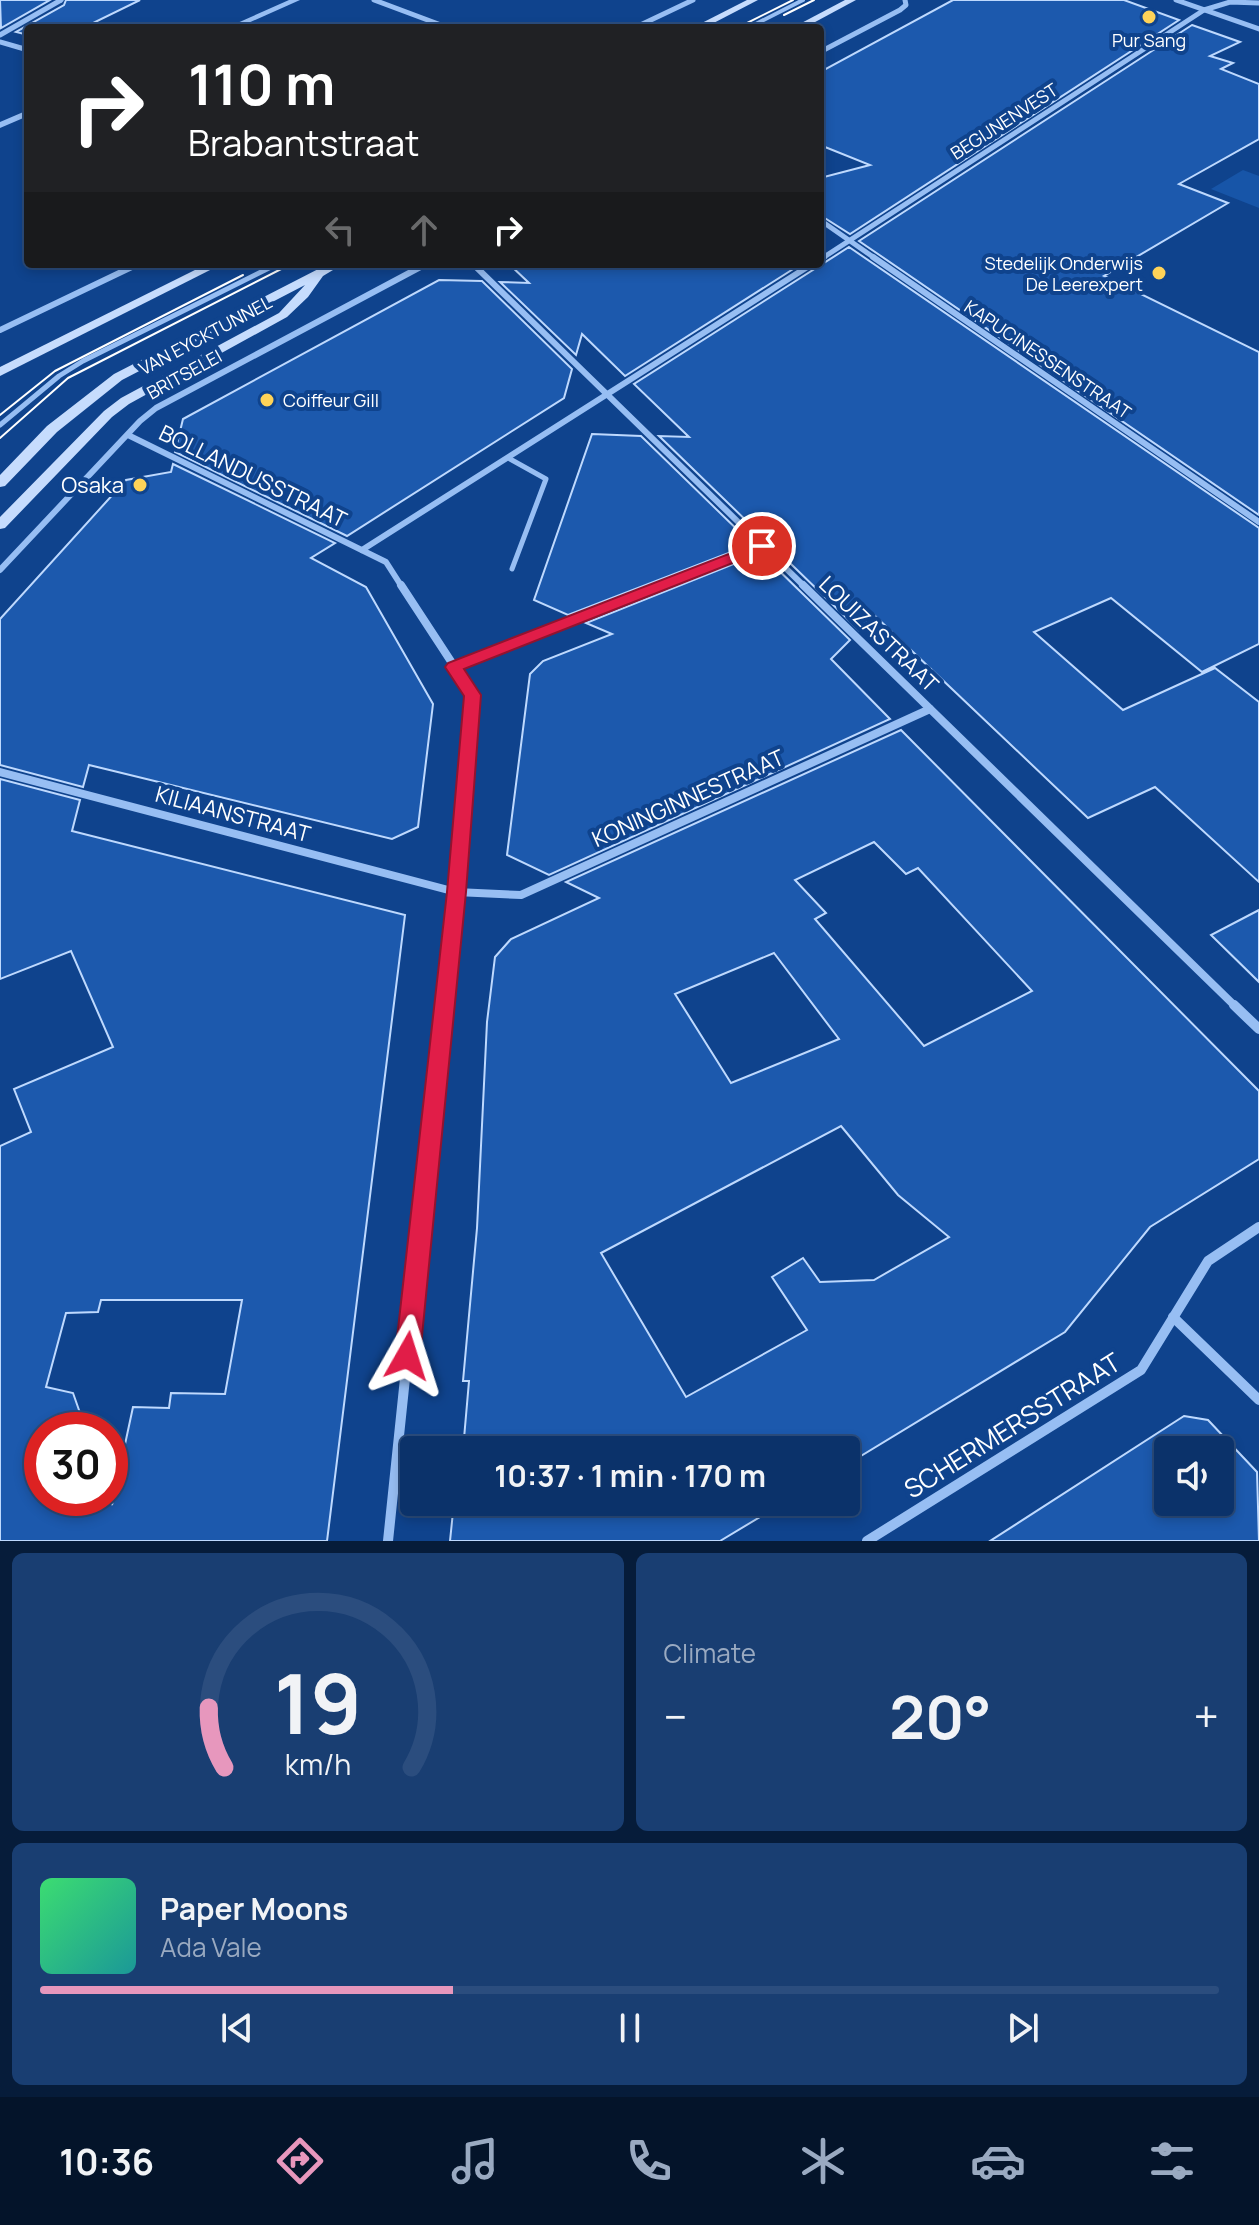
<!DOCTYPE html>
<html lang="en">
<head>
<meta charset="utf-8">
<style>
	:root { --surface:#0b326a; --page:#193e72; --text:#f1f3f6; --muted:#9aaac1; --line:#2b4d7e; --accent:#e797bd }
	body { margin:0; font-family:Manrope,sans-serif; background:var(--page); color:var(--text); height:100vh; display:flex; flex-direction:column; font-size:30px; white-space:nowrap }
	* { box-sizing:border-box; margin:0 }
	p { font-size:26px; color:var(--muted) }
	.icon { flex:none; width:44px; height:44px; fill:none; stroke:currentColor; stroke-width:2; stroke-linecap:round; stroke-linejoin:round }
	.map { position:relative; height:1541px; overflow:hidden }
	.details { display:flex; flex-direction:column; gap:12px; padding:12px; background:#061c3a; flex:1 }
	.details>* { flex:none }
	.guide { position:absolute; left:24px; top:24px; width:800px; height:244px; border-radius:8px; box-shadow:0 4px 12px #0003,0 0 0 2px var(--line); background:#202124; color:#fff; overflow:hidden }
	.fabs { position:absolute; left:1154px; top:1436px; display:grid; gap:16px }
	.fabs a { display:grid; place-items:center; width:80px; height:80px; border-radius:8px; background:var(--surface); box-shadow:0 4px 12px #0003,0 0 0 2px var(--line); font-size:40px }
	.speed { position:absolute; left:24px; top:1412px; display:flex; gap:16px; font-size:40px; font-weight:700; text-align:center }
	.speed>* { display:grid; place-content:center; width:104px; height:104px; border-radius:50%; background:var(--surface); box-shadow:0 4px 12px #0003,0 0 0 2px var(--line); line-height:1 }
	.speed .limit { border:12px solid #d22; background:#fff; color:#111 }
	.pin { position:absolute; display:grid; place-items:center; width:68px; height:68px; color:#fff; margin:-34px; border:4px solid #fff; border-radius:50%; box-shadow:0 2px 8px #0007 }
	.me { position:absolute; width:88px; margin:-44px; rotate:6deg; stroke-linejoin:round; filter:drop-shadow(0 0 6px #0008) }
	.turn { display:flex; align-items:center; gap:28px; height:168px; padding:0 32px; font-size:36px }
	.turn .icon { width:104px; height:104px; stroke-width:2.5 }
	.turn b { display:block; font-size:56px; line-height:68px }
	.lanes { display:flex; align-items:center; height:76px; padding:0 32px; background:#0003; justify-content:center; gap:40px; direction:ltr }
	.lanes .off { opacity:.35 }
	.big { font-size:60px; font-weight:700; line-height:1.1 }
	.details .tile { flex:1; display:flex; flex-direction:column; justify-content:center; gap:12px; min-width:0; padding:0 28px; border-radius:12px; background:var(--page) }
	.details .dial { align-items:center; gap:0 }
	.dial svg { height:208px; overflow:visible; fill:none; stroke:var(--line); stroke-width:7; stroke-linecap:round; text-anchor:middle }
	.dial text { fill:var(--text); stroke:none }
	.song { display:flex; align-items:center; gap:24px }
	.cover { width:96px; height:96px; border-radius:12px; background:linear-gradient(135deg,hsl(140 70% 55%),hsl(180 70% 35%)) }
	.played { height:8px; border-radius:4px; background:linear-gradient(90deg,var(--accent) 35%,var(--line) 35%) }
	.keys { display:flex; justify-content:space-around; direction:ltr }
	.heat { display:flex; justify-content:space-between; align-items:center; font-size:44px; direction:ltr }
	.details .tiles { flex:1; display:grid; gap:12px; grid-template-columns:1fr 1fr }
	.tile:last-child { grid-column:span 2 }
	.trip { position:absolute; left:400px; top:1436px; width:460px; height:80px; border-radius:8px; background:var(--surface); box-shadow:0 4px 12px #0003,0 0 0 2px var(--line); font-weight:700; line-height:80px; text-align:center }
	.tab-bar { display:flex; height:128px; justify-content:space-around; align-items:center; background:#04142a; color:var(--muted) }
	.tab-bar .icon { width:56px; height:56px }
	.tab-bar .current { color:var(--accent) }
	.tab-bar b { font-size:36px; color:var(--text) }
	.map>svg:first-child { display:block }
</style>
</head>
<body>
<div class="map">
<svg width="1259" height="1541" viewBox="0 0 1259 1541">
	<rect width="100%" height="100%" fill="#0f438d"/>
	<path fill="#1755a8" d="M 1243,170 L 1259,176 L 1259,208 L 1211,189 Z"/>
	<g fill="#1c59ad" stroke="#bed9fe" stroke-width="2" fill-rule="evenodd">
		<path d="M 0,0 L 50,0 L 1,28 Z"/>
		<path d="M 66,0 L 140,0 L 83,28 L 28,28 L 28,35 L 16,32 L 64,5 Z"/>
		<path d="M 953,0 L 1124,0 L 1179,20 L 850,234 L 820,215 L 820,178 L 870,165 L 820,145 L 820,72 Z"/>
		<path d="M 1192,25 L 1240,42 L 1210,56 L 1233,63 L 1221,69 L 1259,84 L 1259,139 L 1179,184 L 1228,203 L 1104,276 L 1259,352 L 1259,515 L 859,241 Z"/>
		<path d="M 849,247 L 1259,528 L 1259,644 L 1202,672 L 1111,598 L 1034,632 L 1123,710 L 1215,668 L 1259,702 L 1259,882 L 1155,787 L 1088,818 L 874,615 L 859,630 L 659,436 L 689,437 L 634,384 Z"/>
		<path d="M 509,264 L 801,264 L 625,376 L 582,334 L 576,355 L 500,282 L 529,283 Z"/>
		<path d="M 439,280 L 482,281 L 572,369 L 564,398 L 347,536 L 175,452 L 183,419 Z"/>
		<path d="M 592,434 L 641,436 L 752,544 L 568,615 L 534,600 Z"/>
		<path d="M 173,464 L 335,543 L 311,558 L 366,587 L 433,704 L 418,827 L 392,839 L 89,765 L 83,787 L 0,765 L 0,619 L 126,480 L 171,472 Z"/>
		<path d="M 761,553 L 850,640 L 831,659 L 890,719 L 549,875 L 507,855 L 530,674 L 543,661 L 612,634 L 586,623 Z"/>
		<path d="M 901,730 L 1259,1091 L 1259,1159 L 1150,1227 L 1065,1332 L 846,1465 L 846,1450 L 463,1450 L 469,1381 L 463,1381 L 477,1228 L 487,1022 L 495,957 L 511,939 L 599,898 L 566,882 ZM 874,842 L 906,874 L 918,868 L 1032,991 L 924,1046 L 815,919 L 826,913 L 795,880 ZM 774,953 L 839,1039 L 731,1083 L 675,994 ZM 841,1126 L 898,1195 L 949,1237 L 874,1280 L 820,1282 L 803,1258 L 772,1277 L 807,1330 L 686,1397 L 601,1253 Z"/>
		<path d="M 0,779 L 80,800 L 72,831 L 405,915 L 327,1541 L 0,1541 L 0,1146 L 31,1132 L 14,1089 L 113,1047 L 71,951 L 0,979 ZM 101,1300 L 242,1300 L 225,1394 L 171,1393 L 169,1408 L 133,1407 L 112,1505 L 110,1498 L 42,1498 L 42,1430 L 86,1430 L 73,1393 L 46,1387 L 66,1313 L 98,1312 Z"/>
		<path d="M 1259,910 L 1259,982 L 1211,935 Z"/>
		<path d="M 1184,1416 L 1208,1420 L 1257,1472 L 1259,1541 L 990,1541 ZM 1168,1450 L 1220,1450 L 1220,1502 L 1168,1502 Z"/>
		<path d="M 454,1502 L 785,1502 L 720,1541 L 450,1541 Z"/>
	</g>
	<g fill="none" stroke-linecap="round" stroke-linejoin="round">
		<path stroke="#97bef3" stroke-width="4" d="M 748,28 L 803,0"/>
		<g stroke="#97bef3" stroke-width="5">
			<path d="M 0,425 L 59,376 L 83,361 L 277,264"/>
			<path d="M 510,459 L 546,479 L 512,569"/>
		</g>
		<g stroke="#97bef3" stroke-width="5">
			<path d="M 374,0 L 449,28"/>
			<path d="M 1176,0 L 1259,29"/>
			<path d="M 634,28 L 693,0"/>
			<path d="M 0,35 L 61,0"/>
			<path d="M 0,42 L 28,50"/>
			<path d="M 820,52 L 900,10 L 906,5 L 905,0"/>
			<path d="M 820,220 L 876,259"/>
			<path d="M 821,259 L 1204,10 L 1230,2 L 1259,3"/>
		</g>
		<g stroke="#97bef3" stroke-width="6">
			<path d="M 873,257 L 1259,522"/>
			<path d="M 820,259 L 824,257"/>
			<path d="M 473,264 L 805,587"/>
			<path d="M 0,330 L 138,264"/>
			<path d="M 128,435 L 386,562 L 402,587"/>
			<path d="M 362,550 L 812,264"/>
			<path d="M 0,570 L 140,421 L 156,408 L 426,264"/>
			<path d="M 657,587 L 762,546"/>
		</g>
		<g stroke="#97bef3" stroke-width="8">
			<path d="M 401,585 L 473,695 L 444,1007"/>
			<path d="M 803,585 L 1236,1007"/>
			<path d="M 454,667 L 662,585"/>
			<path d="M 0,772 L 456,892 L 521,895 L 930,709"/>
		</g>
		<g stroke="#97bef3" stroke-width="10">
			<path d="M 1234,1005 L 1259,1029"/>
			<path d="M 1173,1317 L 1259,1400"/>
			<path d="M 388,1541 L 444,1005"/>
			<path d="M 867,1541 L 1141,1370 L 1208,1261 L 1259,1227"/>
		</g>
		<g fill="#97bef3" fill-rule="evenodd">
			<path d="M 289,0 L 300,0 L 237,28 L 226,28 Z"/>
			<path d="M 28,110 L 28,116 L 0,128 L 0,122 Z"/>
		</g>
		<g fill="#c6dcfd" fill-rule="evenodd">
			<path d="M 747,0 L 758,0 L 704,28 L 692,28 Z"/>
			<path d="M 845,0 L 856,0 L 804,28 L 792,28 Z"/>
			<path d="M 207,264 L 222,264 L 0,376 L 0,367 Z"/>
			<path d="M 328,264 L 343,264 L 323,276 L 308,297 L 287,317 L 129,404 L 112,417 L 5,528 L 0,529 L 0,517 L 104,411 L 121,398 L 279,313 L 305,285 L 122,380 L 57,432 L 5,486 L 0,487 L 0,475 L 47,426 L 114,374 Z"/>
		</g>
		<g stroke="#fff" stroke-width="2">
			<path d="M 784,15 L 814,0"/>
			<path d="M 737,28 L 793,0"/>
			<path d="M 0,415 L 55,371 L 243,275"/>
			<path d="M 0,438 L 68,378 L 291,264"/>
		</g>
	</g>
	<path fill="#e11d48" stroke="#92132f" stroke-width="2" d="M 762,541 L 770,546 L 768,549 L 464,669 L 481,695 L 466,892 L 420,1356 L 416,1364 L 407,1367 L 399,1364 L 395,1356 L 447,892 L 464,696 L 445,667 L 448,663 Z"/>
	<g fill="#ffd358" stroke="#0f438d" stroke-width="3">
		<circle cx="1149" cy="17" r="8"/>
		<circle cx="1159" cy="273" r="8"/>
		<circle cx="267" cy="400" r="8"/>
		<circle cx="140" cy="485" r="8"/>
	</g>
	<g text-anchor="middle" dominant-baseline="central" stroke-width="8" stroke-linejoin="round" paint-order="stroke">
		<g font-size="18" fill="#fff" stroke="#0f438d">
			<text x="1149" y="40">Pur Sang</text>
			<text x="1143" y="263" text-anchor="end">Stedelijk Onderwijs<tspan x="1143" dy="21">De Leerexpert</tspan></text>
			<text x="283" y="400" text-anchor="start">Coiffeur Gill</text>
		</g>
		<g font-size="18" fill="#fff" stroke="#0f438d">
			<text transform="translate(1004 121) rotate(-33)">BEGIJNENVEST</text>
			<text transform="translate(205 335) rotate(-28)">VAN EYCKTUNNEL</text>
			<text transform="translate(1048 359) rotate(34)">KAPUCINESSENSTRAAT</text>
			<text transform="translate(184 374) rotate(-29)">BRITSELEI</text>
		</g>
		<g font-size="22" fill="#fff" stroke="#0f438d">
			<text transform="translate(253 476) rotate(26)">BOLLANDUSSTRAAT</text>
			<text transform="translate(879 634) rotate(44)">LOUIZASTRAAT</text>
			<text transform="translate(688 798) rotate(-24)">KONINGINNESTRAAT</text>
			<text transform="translate(233 814) rotate(15)">KILIAANSTRAAT</text>
		</g>
		<g font-size="22" fill="#fff" stroke="#0f438d" text-anchor="end">
			<text x="124" y="485">Osaka</text>
		</g>
		<g font-size="26" fill="#fff" stroke="#0f438d">
			<text transform="translate(1012 1425) rotate(-32)">SCHERMERSSTRAAT</text>
		</g>
	</g>
</svg>
<div class="fabs">
<a><svg class="icon" aria-label="sound" viewBox="0 0 24 24"><path d="M4 9h4l5-4v14l-5-4H4zM17 9q2 3 0 6"/></svg></a>
</div>
<div class="speed"><div class="limit">30</div></div>
<div class="pin" style="left:762px;top:546px;background:#d93025"><svg class="icon" aria-label="arrive" viewBox="0 0 24 24"><path d="M6 21V4h12l-3 4 3 4H6"/></svg></div>
<svg class="me" style="left:407px;top:1356px" viewBox="-20 -20 40 40"><path d="M0-17L14 15 0 8-14 15z" fill="#e11d48" stroke="#fff" stroke-width="4"/></svg>
<div class="trip">10:37 · 1 min · 170 m</div>
<div class="guide">
<div class="turn"><svg class="icon" aria-label="right" viewBox="0 0 24 24"><path d="M7 20v-9h11M14 6l5 5-5 5"/></svg><div><b>110 m</b>Brabantstraat</div></div>
<div class="lanes"><svg class="icon off" aria-label="left" viewBox="0 0 24 24"><path d="M17 20v-9H6M10 6l-5 5 5 5"/></svg><svg class="icon off" aria-label="ahead" viewBox="0 0 24 24"><path d="M12 20V5M6 11l6-6 6 6"/></svg><svg class="icon" aria-label="right" viewBox="0 0 24 24"><path d="M7 20v-9h11M14 6l5 5-5 5"/></svg></div>
</div>
</div>
<section class="details">
<div class="tiles">
<div class="tile dial"><svg viewBox="0 0 100 80">
<path d="M14 69A42 42 0 1 1 86 69"/>
<path d="M14 69A42 42 0 0 1 8 46" stroke="#e797bd"/>
<text x="50" y="56" font-size="32" font-weight="700">19</text>
<text x="50" y="72" font-size="11">km/h</text>
</svg></div>
<div class="tile"><p>Climate</p>
<div class="heat"><a>−</a><b class="big">20°</b><a>+</a></div>
</div>
<div class="tile">
<div class="song"><i class="cover"></i><div><b>Paper Moons</b><p>Ada Vale</p></div></div>
<div class="played"></div>
<div class="keys"><svg class="icon" aria-label="previous" viewBox="0 0 24 24"><path d="M18 5L8 12l10 7zM5 5v14"/></svg><svg class="icon" aria-label="pause" viewBox="0 0 24 24"><path d="M8 5v14M16 5v14"/></svg><svg class="icon" aria-label="next" viewBox="0 0 24 24"><path d="M6 5l10 7-10 7zM19 5v14"/></svg></div>
</div>
</div>
</section>
<nav class="tab-bar">
<b>10:36</b>
<svg class="icon current" aria-label="directions" viewBox="0 0 24 24"><path d="M12 3l9 9-9 9-9-9zM9 14v-3h6M13 9l2 2-2 2"/></svg>
<svg class="icon" aria-label="music" viewBox="0 0 24 24"><path d="M9 18V5l10-2v13"/><circle cx="6" cy="18" r="3"/><circle cx="16" cy="16" r="3"/></svg>
<svg class="icon" aria-label="phone" viewBox="0 0 24 24"><path d="M5 4h4l2 5-3 2q2 4 5 5l2-3 5 2v4C11 20 4 13 5 4z"/></svg>
<svg class="icon" aria-label="climate" viewBox="0 0 24 24"><path d="M12 3v18M4 7l16 10M4 17L20 7"/></svg>
<svg class="icon" aria-label="car" viewBox="0 0 24 24"><path d="M5 17H2v-5l4-1 3-4h7l3 4 3 1v5h-3M9 17h6M6 11h13"/><circle cx="7" cy="17" r="2"/><circle cx="17" cy="17" r="2"/></svg>
<svg class="icon" aria-label="filters" viewBox="0 0 24 24"><path d="M4 7h16M4 17h16"/><circle cx="9" cy="7" r="2"/><circle cx="15" cy="17" r="2"/></svg>
</nav>
</body>
</html>
